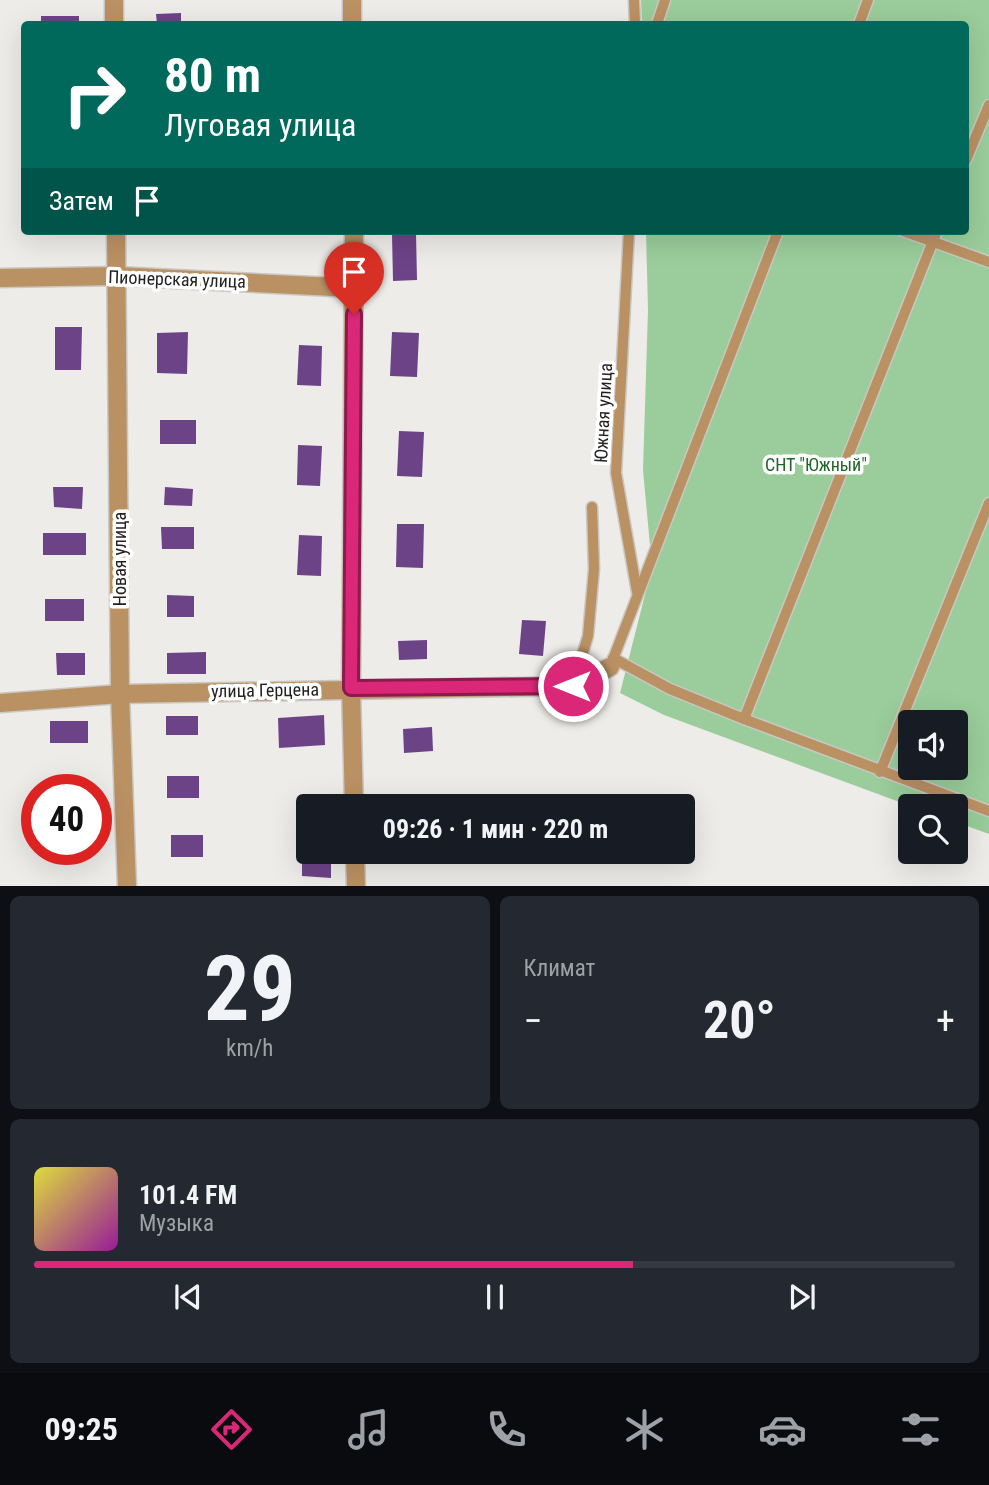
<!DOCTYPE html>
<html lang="ru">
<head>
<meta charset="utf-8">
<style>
	:root { --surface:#171b24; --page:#242831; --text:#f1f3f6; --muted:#9ea1a6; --line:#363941; --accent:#db2777 }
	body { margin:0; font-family:"Roboto Condensed",sans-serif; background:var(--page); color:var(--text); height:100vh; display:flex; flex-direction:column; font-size:26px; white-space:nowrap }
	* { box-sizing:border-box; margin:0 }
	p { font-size:23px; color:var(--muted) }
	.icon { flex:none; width:38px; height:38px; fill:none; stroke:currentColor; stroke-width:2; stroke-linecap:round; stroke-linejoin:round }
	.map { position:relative; height:886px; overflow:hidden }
	.side { display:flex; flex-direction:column; gap:10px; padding:10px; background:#0d0f14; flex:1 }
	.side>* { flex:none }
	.top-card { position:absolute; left:21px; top:21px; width:948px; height:214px; border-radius:7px; box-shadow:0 7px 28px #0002; background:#00695c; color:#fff; overflow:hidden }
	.buttons { position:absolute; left:898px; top:710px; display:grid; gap:14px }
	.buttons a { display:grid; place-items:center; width:70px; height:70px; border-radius:7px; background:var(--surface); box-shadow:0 7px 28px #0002; font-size:35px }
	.speed { position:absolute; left:21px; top:774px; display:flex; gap:14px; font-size:35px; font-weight:700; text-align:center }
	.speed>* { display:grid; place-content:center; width:91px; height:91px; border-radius:50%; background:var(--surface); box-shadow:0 7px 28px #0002; line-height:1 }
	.speed .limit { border:10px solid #d22; background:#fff; color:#111 }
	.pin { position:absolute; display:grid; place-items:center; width:60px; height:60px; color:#fff; margin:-72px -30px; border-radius:50% 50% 50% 0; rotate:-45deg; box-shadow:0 0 7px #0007 }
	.pin .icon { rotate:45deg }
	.me { position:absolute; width:77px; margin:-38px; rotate:270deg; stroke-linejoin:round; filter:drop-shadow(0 0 5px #0008) }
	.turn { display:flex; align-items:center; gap:24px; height:147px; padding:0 28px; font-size:32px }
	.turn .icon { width:91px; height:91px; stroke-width:2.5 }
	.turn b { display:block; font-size:49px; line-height:60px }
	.then { display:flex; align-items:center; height:66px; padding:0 28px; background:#0003; gap:14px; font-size:26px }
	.big { font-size:52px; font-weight:700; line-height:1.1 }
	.side .card { flex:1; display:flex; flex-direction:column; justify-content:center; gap:10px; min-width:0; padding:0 24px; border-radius:10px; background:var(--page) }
	.side .dial { align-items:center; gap:0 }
	.dial b { font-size:91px; line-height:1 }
	.song { display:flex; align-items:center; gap:21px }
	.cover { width:84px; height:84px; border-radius:10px; background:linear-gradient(135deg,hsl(60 70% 55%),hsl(300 70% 35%)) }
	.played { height:7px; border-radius:4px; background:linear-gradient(90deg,var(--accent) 65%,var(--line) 65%) }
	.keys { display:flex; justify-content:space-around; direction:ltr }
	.heat { display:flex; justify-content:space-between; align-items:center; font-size:38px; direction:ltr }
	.side .tiles { flex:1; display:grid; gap:10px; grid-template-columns:1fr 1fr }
	.card:last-child { grid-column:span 2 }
	.trip { position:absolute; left:296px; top:794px; width:399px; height:70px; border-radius:7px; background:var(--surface); box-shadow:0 7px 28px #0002; font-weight:700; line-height:70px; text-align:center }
	.menu { display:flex; height:112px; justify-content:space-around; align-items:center; background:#090b0e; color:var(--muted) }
	.menu .icon { width:49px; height:49px }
	.menu .on { color:var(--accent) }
	.menu b { font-size:32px; color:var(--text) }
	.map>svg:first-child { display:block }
</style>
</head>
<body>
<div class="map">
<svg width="989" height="887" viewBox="0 0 989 887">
	<rect width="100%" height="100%" fill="#eeece8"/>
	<path fill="#9acd9b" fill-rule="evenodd" d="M 641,0 L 989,0 L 989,834 L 956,822 L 956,807 L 913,807 L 664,715 L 620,693 L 652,567 L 643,470 L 648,310 L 646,231 L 966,231 L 966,24 L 642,24 ZM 910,723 L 956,723 L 956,768 L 910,768 Z"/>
	<g fill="#6d4388">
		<path d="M 181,13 L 181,24 L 157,24 L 156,14 Z"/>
		<rect x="41" y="16" width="38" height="8"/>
		<path d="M 416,233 L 417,280 L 393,281 L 392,234 Z"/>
		<path d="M 55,327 L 82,327 L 81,370 L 55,370 Z"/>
		<path d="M 188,332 L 187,374 L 157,373 L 157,333 Z"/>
		<path d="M 392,332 L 419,333 L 417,377 L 390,376 Z"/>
		<path d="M 299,345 L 322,346 L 321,386 L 297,385 Z"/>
		<rect x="160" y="420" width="36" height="24"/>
		<path d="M 399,431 L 424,432 L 422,477 L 397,476 Z"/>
		<path d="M 298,445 L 322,446 L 320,486 L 297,485 Z"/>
		<path d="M 53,487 L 83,487 L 82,509 L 54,507 Z"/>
		<path d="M 165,487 L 193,489 L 192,506 L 164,505 Z"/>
		<path d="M 397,524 L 424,524 L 423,568 L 396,567 Z"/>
		<path d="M 161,527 L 194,527 L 194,549 L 162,549 Z"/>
		<rect x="43" y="533" width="43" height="22"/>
		<path d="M 299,535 L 322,536 L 321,576 L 297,575 Z"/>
		<path d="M 167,595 L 194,596 L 194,617 L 167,617 Z"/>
		<rect x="45" y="599" width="39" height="22"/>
		<path d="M 522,620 L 546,621 L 543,656 L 519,654 Z"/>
		<path d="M 427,640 L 427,659 L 399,660 L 398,641 Z"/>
		<path d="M 206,652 L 206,674 L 167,674 L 167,653 Z"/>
		<path d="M 56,653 L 85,653 L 85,675 L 57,675 Z"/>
		<path d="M 324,715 L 325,745 L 279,748 L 278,718 Z"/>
		<rect x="166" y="716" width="32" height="19"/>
		<rect x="50" y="721" width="38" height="22"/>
		<path d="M 432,727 L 433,751 L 404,753 L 403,729 Z"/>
		<rect x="167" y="776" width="32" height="22"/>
		<rect x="54" y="778" width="32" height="11"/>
		<path d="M 302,830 L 308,830 L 308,852 L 331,852 L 331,878 L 302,876 Z"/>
		<rect x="171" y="835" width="32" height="22"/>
		<rect x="58" y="849" width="32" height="7"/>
	</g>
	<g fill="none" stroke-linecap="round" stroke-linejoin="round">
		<defs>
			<g id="service">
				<path d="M 634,0 L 635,24"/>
				<path d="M 657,24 L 665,0"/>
				<path d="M 859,24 L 868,0"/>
				<path d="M 966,160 L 989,105"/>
				<path d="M 629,231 L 616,473 L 637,592"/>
				<path d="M 903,231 L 989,262"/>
				<path d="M 613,658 L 670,689 L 744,719 L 989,811"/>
				<path d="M 610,667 L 778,231"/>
				<path d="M 573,685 L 588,636 L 594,569 L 592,507"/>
				<path d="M 744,719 L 937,231"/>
				<path d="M 880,772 L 989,503"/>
			</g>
			<g id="minor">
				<path d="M 114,0 L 114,24"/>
				<path d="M 352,0 L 352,24"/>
				<path d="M 116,231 L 120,694 L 127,887"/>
				<path d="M 354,231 L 351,688 L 354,807"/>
				<path d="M 0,278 L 116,276 L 354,288"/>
				<path d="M 355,852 L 356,887"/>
			</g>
			<path id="tertiary" d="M 0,703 L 120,694 L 573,686 L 610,667"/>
		</defs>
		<use href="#service" stroke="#c9c8c4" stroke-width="13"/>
		<use href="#minor" stroke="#c9c8c4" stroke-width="21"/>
		<use href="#tertiary" stroke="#c9c8c4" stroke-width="21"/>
		<use href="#service" stroke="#ba9163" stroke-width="10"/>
		<use href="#minor" stroke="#ba9163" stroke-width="18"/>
		<use href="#tertiary" stroke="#ba9163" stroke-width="18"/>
	</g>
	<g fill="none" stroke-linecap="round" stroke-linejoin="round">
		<defs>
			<path id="route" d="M 354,314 L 351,688 L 573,686"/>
		</defs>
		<use href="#route" stroke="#8e194d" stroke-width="18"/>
		<use href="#route" stroke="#db2777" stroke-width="12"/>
	</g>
	<g text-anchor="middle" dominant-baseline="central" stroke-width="7" stroke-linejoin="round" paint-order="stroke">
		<g font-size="18" fill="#232221" stroke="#fff">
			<text transform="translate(177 279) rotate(2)">Пионерская улица</text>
			<text transform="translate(603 413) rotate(-87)">Южная улица</text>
			<text transform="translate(119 559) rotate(-90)">Новая улица</text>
			<text transform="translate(265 690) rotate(-1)">улица Герцена</text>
		</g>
		<g font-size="18" fill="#1f6628" stroke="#fff">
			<text x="816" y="464">СНТ "Южный"</text>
		</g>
	</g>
</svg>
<div class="buttons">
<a><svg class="icon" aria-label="sound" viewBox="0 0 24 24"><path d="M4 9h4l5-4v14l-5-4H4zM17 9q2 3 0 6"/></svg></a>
<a><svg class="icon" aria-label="search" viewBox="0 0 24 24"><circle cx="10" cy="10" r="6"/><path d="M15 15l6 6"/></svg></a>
</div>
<div class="speed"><div class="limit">40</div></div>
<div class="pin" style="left:354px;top:314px;background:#d93025"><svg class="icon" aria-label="arrive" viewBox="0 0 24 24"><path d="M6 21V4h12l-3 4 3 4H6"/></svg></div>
<svg class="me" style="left:573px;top:686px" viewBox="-20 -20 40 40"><circle r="17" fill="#db2777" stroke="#fff" stroke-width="3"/><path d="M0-11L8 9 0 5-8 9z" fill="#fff"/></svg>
<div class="trip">09:26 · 1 мин · 220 m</div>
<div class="top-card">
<div class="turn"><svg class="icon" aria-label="right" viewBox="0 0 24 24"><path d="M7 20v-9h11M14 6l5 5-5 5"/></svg><div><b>80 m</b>Луговая улица</div></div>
<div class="then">Затем<svg class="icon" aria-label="arrive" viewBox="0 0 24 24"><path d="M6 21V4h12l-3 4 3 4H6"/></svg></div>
</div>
</div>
<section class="side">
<div class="tiles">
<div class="card dial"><b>29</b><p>km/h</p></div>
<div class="card"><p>Климат</p>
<div class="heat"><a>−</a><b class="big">20°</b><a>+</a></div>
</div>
<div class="card">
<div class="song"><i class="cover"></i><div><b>101.4 FM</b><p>Музыка</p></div></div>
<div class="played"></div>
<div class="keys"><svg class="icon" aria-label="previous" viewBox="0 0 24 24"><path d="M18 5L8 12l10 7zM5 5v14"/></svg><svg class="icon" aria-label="pause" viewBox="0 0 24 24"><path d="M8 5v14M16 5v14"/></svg><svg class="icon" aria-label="next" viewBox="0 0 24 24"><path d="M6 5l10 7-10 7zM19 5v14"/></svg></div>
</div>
</div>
</section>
<nav class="menu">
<b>09:25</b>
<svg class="icon on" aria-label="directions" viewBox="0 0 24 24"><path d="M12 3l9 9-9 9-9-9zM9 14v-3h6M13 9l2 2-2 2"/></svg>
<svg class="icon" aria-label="music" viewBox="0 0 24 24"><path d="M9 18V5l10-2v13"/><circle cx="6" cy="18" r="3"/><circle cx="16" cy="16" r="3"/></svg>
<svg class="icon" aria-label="phone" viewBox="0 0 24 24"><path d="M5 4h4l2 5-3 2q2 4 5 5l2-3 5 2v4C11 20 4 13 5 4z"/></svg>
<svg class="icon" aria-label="climate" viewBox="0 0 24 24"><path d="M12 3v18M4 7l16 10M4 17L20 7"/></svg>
<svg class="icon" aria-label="car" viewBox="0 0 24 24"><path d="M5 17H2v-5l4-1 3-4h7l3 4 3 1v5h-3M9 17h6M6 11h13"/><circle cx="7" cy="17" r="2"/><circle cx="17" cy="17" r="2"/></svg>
<svg class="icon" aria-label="filters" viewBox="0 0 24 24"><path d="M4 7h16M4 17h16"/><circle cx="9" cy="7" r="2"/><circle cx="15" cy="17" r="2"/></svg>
</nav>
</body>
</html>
